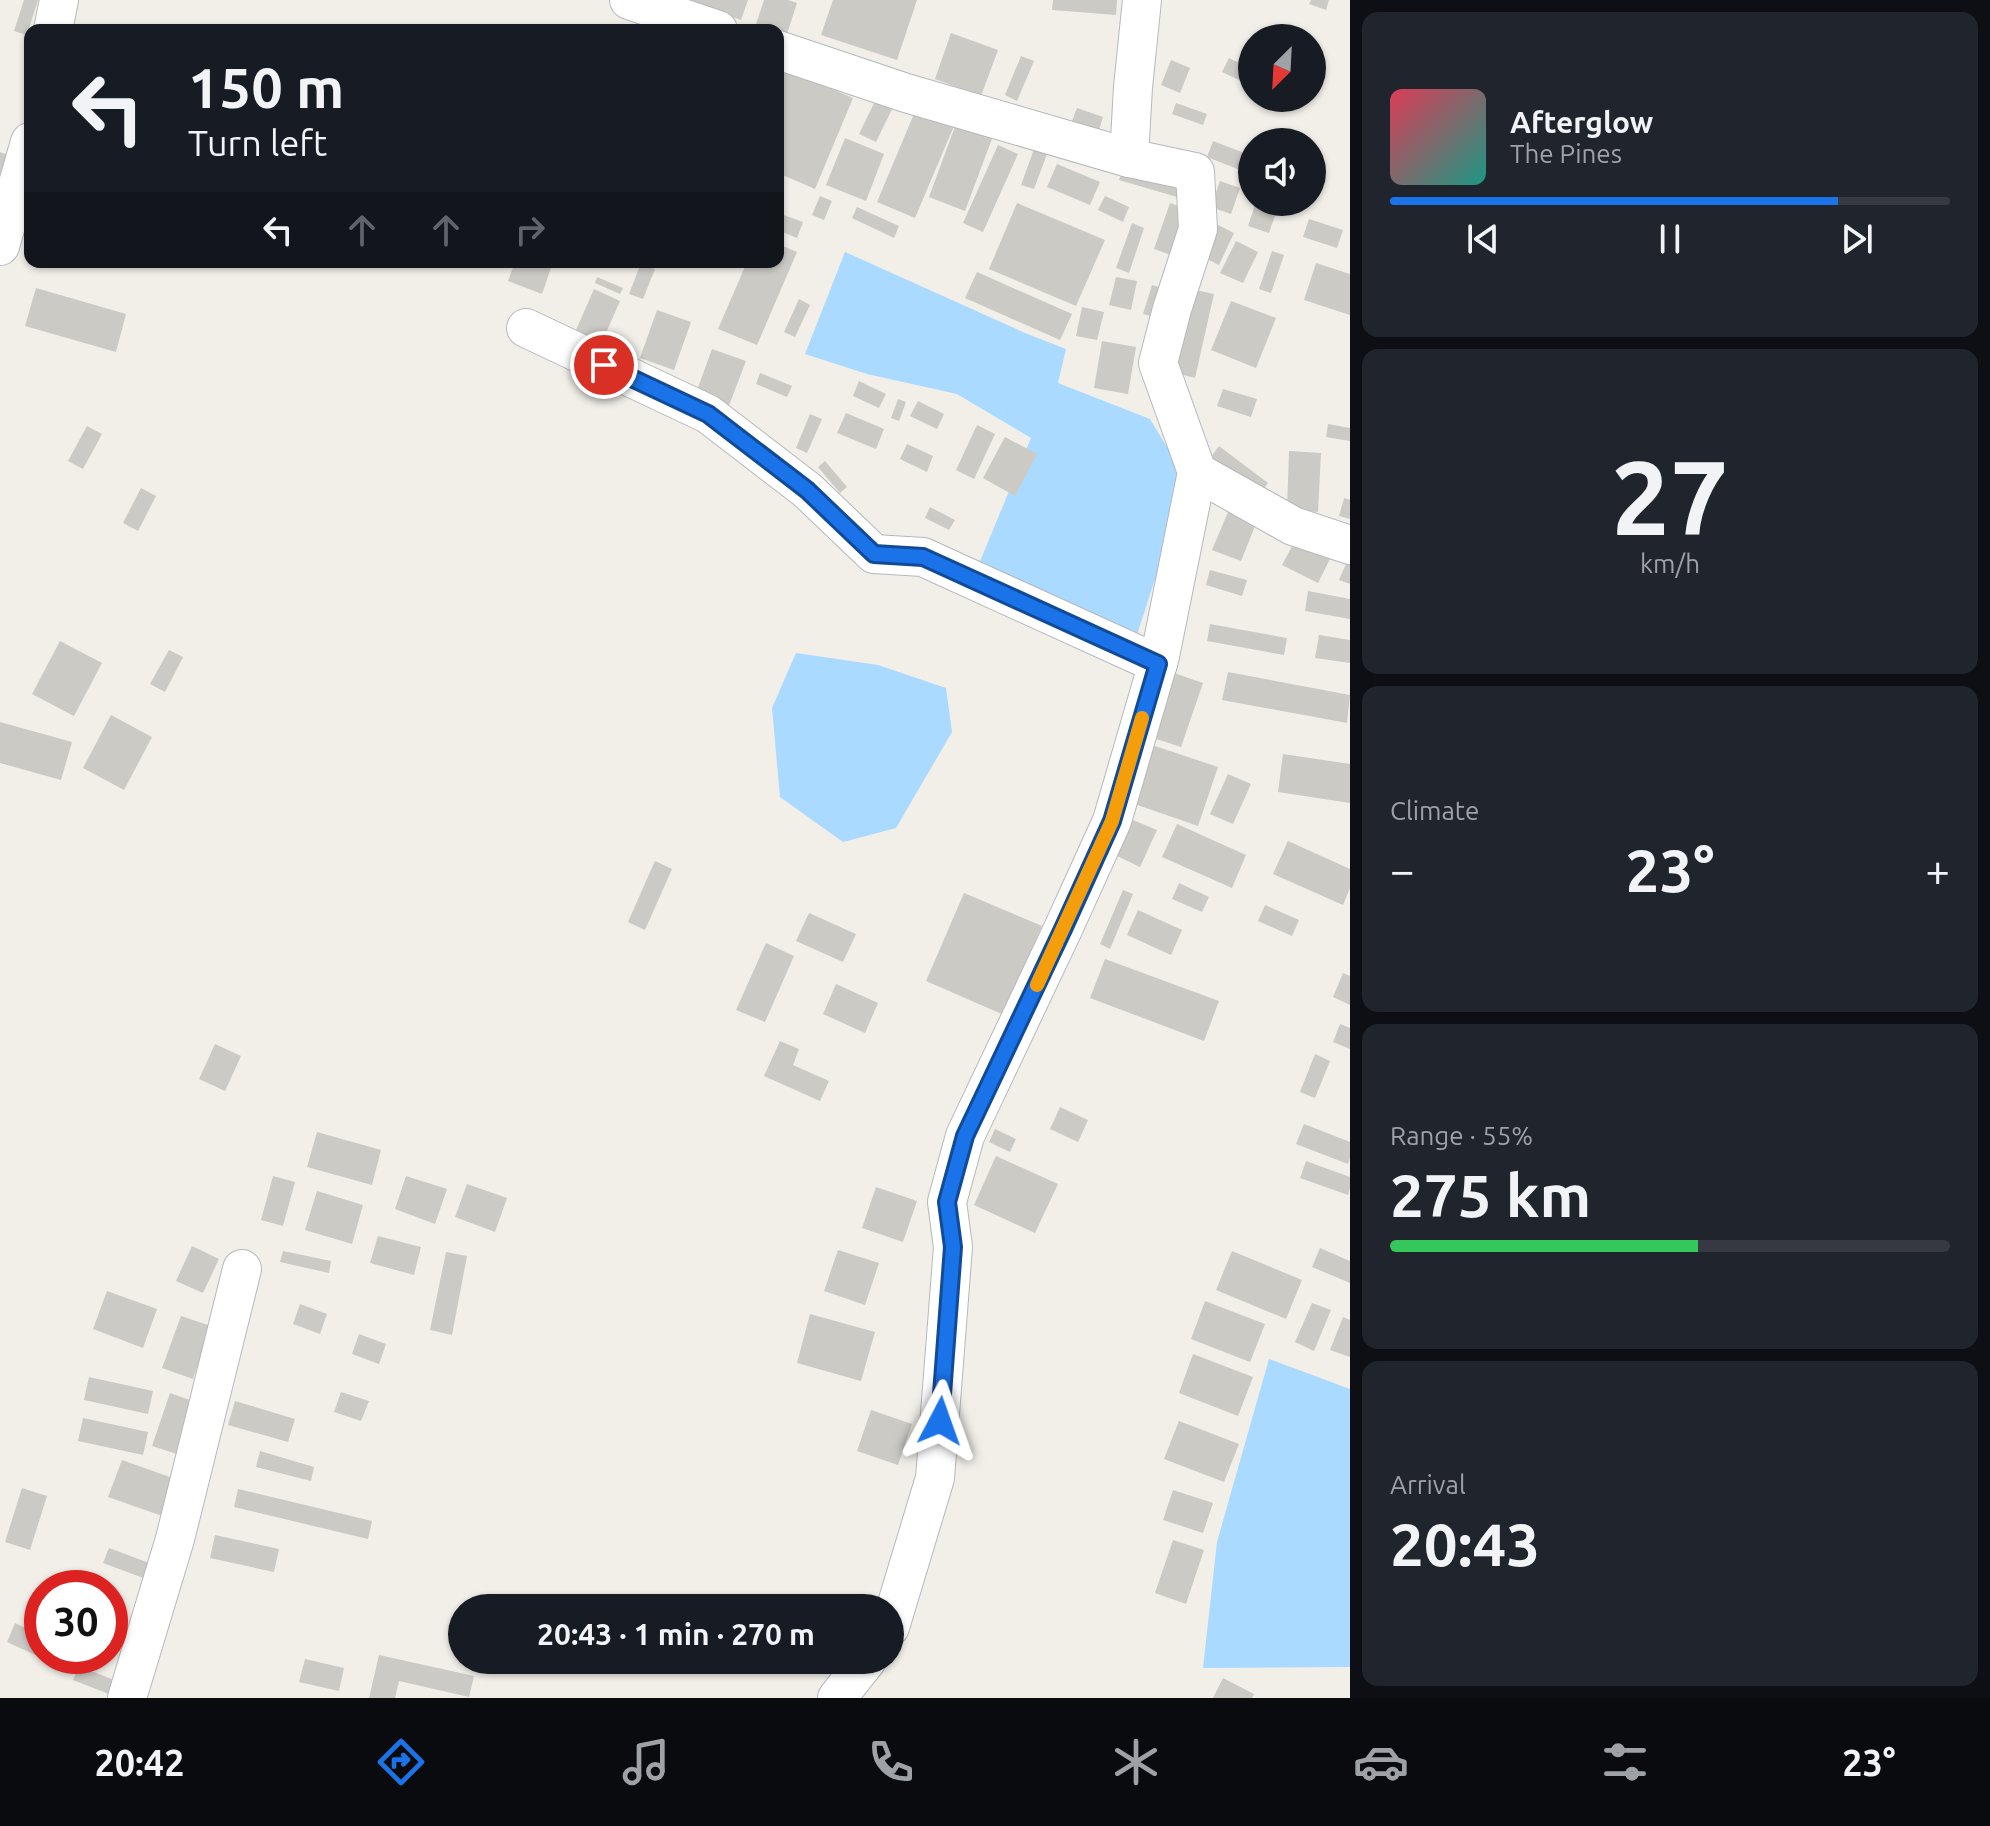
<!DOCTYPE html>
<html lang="en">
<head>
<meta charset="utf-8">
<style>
	:root { --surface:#171b24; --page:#20242c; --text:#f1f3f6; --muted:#9ea1a6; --line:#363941; --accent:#1a73e8 }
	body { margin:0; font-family:Ubuntu,sans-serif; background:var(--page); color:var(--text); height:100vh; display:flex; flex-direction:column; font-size:30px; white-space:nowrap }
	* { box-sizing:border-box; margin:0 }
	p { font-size:26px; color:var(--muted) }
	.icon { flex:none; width:44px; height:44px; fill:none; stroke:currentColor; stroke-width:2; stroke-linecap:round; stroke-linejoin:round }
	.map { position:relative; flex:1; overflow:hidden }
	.drawer { display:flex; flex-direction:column; gap:12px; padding:12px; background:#0d0f14; width:640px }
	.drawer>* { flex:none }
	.top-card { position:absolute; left:24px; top:24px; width:760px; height:244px; border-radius:16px; box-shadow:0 2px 6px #0004; background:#171b24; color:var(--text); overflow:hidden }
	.needle { width:52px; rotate:204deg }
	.fabs { position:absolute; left:1238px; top:24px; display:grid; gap:16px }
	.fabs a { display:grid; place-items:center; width:88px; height:88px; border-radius:50%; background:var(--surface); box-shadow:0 2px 6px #0004; font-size:40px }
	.speed { position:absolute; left:24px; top:1570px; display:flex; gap:16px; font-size:40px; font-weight:700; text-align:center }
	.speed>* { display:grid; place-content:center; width:104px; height:104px; border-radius:50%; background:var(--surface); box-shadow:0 2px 6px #0004; line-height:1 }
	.speed .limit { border:12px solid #d22; background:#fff; color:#111 }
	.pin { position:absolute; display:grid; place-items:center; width:68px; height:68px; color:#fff; margin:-34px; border:4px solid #fff; border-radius:50%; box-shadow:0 2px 8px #0007 }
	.me { position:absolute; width:88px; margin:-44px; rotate:4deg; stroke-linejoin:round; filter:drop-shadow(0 0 6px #0008) }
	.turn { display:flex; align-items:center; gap:28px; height:168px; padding:0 32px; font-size:36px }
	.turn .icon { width:104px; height:104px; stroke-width:2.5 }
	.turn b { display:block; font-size:56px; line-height:68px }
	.lanes { display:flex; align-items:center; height:76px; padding:0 32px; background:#0003; justify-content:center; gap:40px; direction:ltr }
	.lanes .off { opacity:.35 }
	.big { font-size:60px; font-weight:700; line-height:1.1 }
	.drawer .tile { flex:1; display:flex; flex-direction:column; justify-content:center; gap:12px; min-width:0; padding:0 28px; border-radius:16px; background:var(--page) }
	.drawer .dial { align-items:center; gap:0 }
	.dial b { font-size:104px; line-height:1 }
	.song { display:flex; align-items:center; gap:24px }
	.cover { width:96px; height:96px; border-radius:12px; background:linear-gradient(135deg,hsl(350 70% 55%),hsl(170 70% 35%)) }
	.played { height:8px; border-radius:4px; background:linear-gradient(90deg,var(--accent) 80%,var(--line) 80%) }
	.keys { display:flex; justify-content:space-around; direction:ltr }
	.heat { display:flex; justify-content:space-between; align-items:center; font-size:44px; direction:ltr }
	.charge { height:12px; border-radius:6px; background:linear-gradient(90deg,#34c759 55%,var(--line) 0) }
	.trip { position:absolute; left:448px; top:1594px; width:456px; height:80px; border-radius:40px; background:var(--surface); box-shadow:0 2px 6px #0004; font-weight:700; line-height:80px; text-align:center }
	.menu { display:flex; height:128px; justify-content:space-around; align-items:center; background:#090b0e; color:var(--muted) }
	.menu .icon { width:56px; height:56px }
	.menu .on { color:var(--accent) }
	.menu b { font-size:36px; color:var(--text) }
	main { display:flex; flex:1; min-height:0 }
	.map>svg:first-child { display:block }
</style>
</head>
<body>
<main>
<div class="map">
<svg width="1350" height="1698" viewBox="0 0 1350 1698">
	<rect width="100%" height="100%" fill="#f1efe8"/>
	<g fill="#aadaff">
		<path d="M 845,252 L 1025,333 L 1066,349 L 1058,383 L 1150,419 L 1187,480 L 1135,641 L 976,571 L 1031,438 L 957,394 L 867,374 L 805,354 Z"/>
		<path d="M 796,653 L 878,665 L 946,688 L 952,732 L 896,828 L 843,842 L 780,797 L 772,708 Z"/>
		<path d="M 1269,1359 L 1350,1389 L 1350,1667 L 1203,1668 L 1217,1542 Z"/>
	</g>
	<g fill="#cccac5">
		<path d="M 24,0 L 38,0 L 27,35 L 14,31 Z"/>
		<path d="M 693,0 L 748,0 L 741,20 L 692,4 Z"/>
		<path d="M 764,0 L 788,0 L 797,3 L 786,37 L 778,35 L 778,30 L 763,30 L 755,27 Z"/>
		<path d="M 833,0 L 917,0 L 897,60 L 821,35 Z"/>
		<path d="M 1053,0 L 1117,0 L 1116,15 L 1052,10 Z"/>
		<path d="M 1311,0 L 1329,0 L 1326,10 L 1309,4 Z"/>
		<path d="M 638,18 L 666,30 L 633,30 Z"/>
		<path d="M 951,33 L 998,50 L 981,96 L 935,79 Z"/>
		<path d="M 1021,56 L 1034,61 L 1017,101 L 1005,95 Z"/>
		<path d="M 1229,58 L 1252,69 L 1247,84 L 1222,72 Z"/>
		<path d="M 1171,60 L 1190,68 L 1180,93 L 1161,85 Z"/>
		<path d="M 778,66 L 853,98 L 815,189 L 778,173 Z"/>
		<path d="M 880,91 L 897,99 L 876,142 L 859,134 Z"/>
		<path d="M 1176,103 L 1207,114 L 1203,125 L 1172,114 Z"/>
		<path d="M 1077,108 L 1103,117 L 1099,130 L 1072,121 Z"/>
		<path d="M 916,109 L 954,126 L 915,218 L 877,202 Z"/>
		<path d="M 957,121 L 993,136 L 965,211 L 929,197 Z"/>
		<path d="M 845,138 L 884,154 L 866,201 L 826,185 Z"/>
		<path d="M 1038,138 L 1051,143 L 1034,189 L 1021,185 Z"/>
		<path d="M 1213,141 L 1247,154 L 1240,170 L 1207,157 Z"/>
		<path d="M 998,145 L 1018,154 L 983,232 L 963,223 Z"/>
		<path d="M 0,152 L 16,158 L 0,199 Z"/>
		<path d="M 1057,164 L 1100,182 L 1090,205 L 1047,187 Z"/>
		<path d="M 1123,169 L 1180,185 L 1177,197 L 1119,180 Z"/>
		<path d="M 1220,181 L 1240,188 L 1231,214 L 1211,207 Z"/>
		<path d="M 820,196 L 832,201 L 824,220 L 812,215 Z"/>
		<path d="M 1105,196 L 1129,207 L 1123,222 L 1098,210 Z"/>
		<path d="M 1256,202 L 1265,202 L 1278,207 L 1269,233 L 1248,226 Z"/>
		<path d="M 1017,203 L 1105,240 L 1076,306 L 989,269 Z"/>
		<path d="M 1170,203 L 1193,211 L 1177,257 L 1154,249 Z"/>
		<path d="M 857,207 L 899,226 L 894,238 L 852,218 Z"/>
		<path d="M 778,213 L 803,222 L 797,238 L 778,230 Z"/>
		<path d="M 1309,219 L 1343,230 L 1337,248 L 1303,237 Z"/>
		<path d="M 1212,222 L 1234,233 L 1219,265 L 1197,254 Z"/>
		<path d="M 1132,223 L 1144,228 L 1129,273 L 1116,268 Z"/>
		<path d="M 1236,241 L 1258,252 L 1243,283 L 1220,273 Z"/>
		<path d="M 778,244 L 797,252 L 757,345 L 718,329 L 747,262 L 778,262 Z"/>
		<path d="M 1272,251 L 1284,255 L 1271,293 L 1259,289 Z"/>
		<path d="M 515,262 L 553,262 L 542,294 L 508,281 Z"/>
		<path d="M 641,263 L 655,269 L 643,299 L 629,294 Z"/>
		<path d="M 1316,263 L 1350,274 L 1350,315 L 1304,300 Z"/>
		<path d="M 977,272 L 1072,314 L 1060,340 L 965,298 Z"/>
		<path d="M 597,277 L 623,288 L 620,294 L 595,283 Z"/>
		<path d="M 1116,277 L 1137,281 L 1131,310 L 1109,305 Z"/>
		<path d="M 1152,285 L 1167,289 L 1158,318 L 1143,314 Z"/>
		<path d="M 36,288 L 126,314 L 116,352 L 25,326 Z"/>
		<path d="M 594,289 L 620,301 L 602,342 L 576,330 Z"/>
		<path d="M 1191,289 L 1214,294 L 1195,378 L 1172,372 Z"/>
		<path d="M 799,299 L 810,305 L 795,337 L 784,332 Z"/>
		<path d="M 1231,301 L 1276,318 L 1256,368 L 1211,350 Z"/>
		<path d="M 1082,307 L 1104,312 L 1097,340 L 1076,336 Z"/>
		<path d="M 657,310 L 691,322 L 674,370 L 640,358 Z"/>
		<path d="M 1102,341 L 1136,347 L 1128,394 L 1094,388 Z"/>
		<path d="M 712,349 L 746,361 L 728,408 L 695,396 Z"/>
		<path d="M 760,373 L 792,386 L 787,397 L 756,384 Z"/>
		<path d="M 859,381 L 886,394 L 879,408 L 853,396 Z"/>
		<path d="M 1223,389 L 1257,399 L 1251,417 L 1217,406 Z"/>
		<path d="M 898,399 L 906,402 L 899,421 L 891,418 Z"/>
		<path d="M 918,401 L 944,414 L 937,429 L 910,416 Z"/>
		<path d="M 846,413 L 884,429 L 876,449 L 837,433 Z"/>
		<path d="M 810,414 L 822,419 L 807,453 L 796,448 Z"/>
		<path d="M 1328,424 L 1350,428 L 1350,441 L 1326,437 Z"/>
		<path d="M 977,425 L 995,434 L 974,479 L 956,470 Z"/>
		<path d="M 87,426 L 102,434 L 83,469 L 68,461 Z"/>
		<path d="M 1005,437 L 1037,454 L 1015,496 L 983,478 Z"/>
		<path d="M 907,444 L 933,456 L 927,472 L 900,459 Z"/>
		<path d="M 1219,446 L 1268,483 L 1257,498 L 1208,461 Z"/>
		<path d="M 1289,451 L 1321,453 L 1318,512 L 1287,510 Z"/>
		<path d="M 825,461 L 847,487 L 840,493 L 818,467 Z"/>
		<path d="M 141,488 L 156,496 L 138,531 L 123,523 Z"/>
		<path d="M 1344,498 L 1350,500 L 1350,519 L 1339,516 Z"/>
		<path d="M 1231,505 L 1259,516 L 1241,561 L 1212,550 Z"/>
		<path d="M 930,507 L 955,520 L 949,530 L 925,518 Z"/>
		<path d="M 1298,535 L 1333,553 L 1318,583 L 1282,565 Z"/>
		<path d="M 1350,555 L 1350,584 L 1339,580 Z"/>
		<path d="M 1210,570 L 1247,580 L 1242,596 L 1206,585 Z"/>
		<path d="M 1308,591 L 1350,599 L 1350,619 L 1305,611 Z"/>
		<path d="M 1210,624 L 1287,638 L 1284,655 L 1207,641 Z"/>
		<path d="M 1319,635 L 1350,640 L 1350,663 L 1315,658 Z"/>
		<path d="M 60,641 L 102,663 L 74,716 L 32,694 Z"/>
		<path d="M 169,650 L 183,657 L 165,692 L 150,684 Z"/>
		<path d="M 1228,672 L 1350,695 L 1347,723 L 1222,700 Z"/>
		<path d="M 1174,673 L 1203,683 L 1181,747 L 1153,738 Z"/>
		<path d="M 111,715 L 152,737 L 124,790 L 83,768 Z"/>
		<path d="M 0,722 L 72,742 L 61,780 L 0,763 Z"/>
		<path d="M 1146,743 L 1218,767 L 1198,826 L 1126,801 Z"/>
		<path d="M 1283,754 L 1350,764 L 1350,803 L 1278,792 Z"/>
		<path d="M 1228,774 L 1251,784 L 1233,824 L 1210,814 Z"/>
		<path d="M 1133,820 L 1157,830 L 1140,867 L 1117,856 Z"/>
		<path d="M 1177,824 L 1246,855 L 1232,888 L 1162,857 Z"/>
		<path d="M 1288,841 L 1350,869 L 1350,888 L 1343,905 L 1273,874 Z"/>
		<path d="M 655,861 L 672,869 L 645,930 L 628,922 Z"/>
		<path d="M 1179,883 L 1209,897 L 1202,912 L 1172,899 Z"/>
		<path d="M 1123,890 L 1133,894 L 1110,949 L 1100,944 Z"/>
		<path d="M 964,893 L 1042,926 L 1004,1015 L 926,981 Z"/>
		<path d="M 1265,905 L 1299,920 L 1292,936 L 1258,921 Z"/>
		<path d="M 1138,910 L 1182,930 L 1171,955 L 1127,935 Z"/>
		<path d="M 809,913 L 856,934 L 843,962 L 796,941 Z"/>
		<path d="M 766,943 L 794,956 L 765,1022 L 736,1010 Z"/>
		<path d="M 1105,959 L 1219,1001 L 1204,1041 L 1090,998 Z"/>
		<path d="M 1343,973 L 1350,976 L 1350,1005 L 1333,997 Z"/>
		<path d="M 836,984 L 878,1003 L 865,1033 L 823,1014 Z"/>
		<path d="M 1340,1024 L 1350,1028 L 1350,1049 L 1333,1042 Z"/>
		<path d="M 780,1041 L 799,1049 L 793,1065 L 829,1081 L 820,1101 L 764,1076 Z"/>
		<path d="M 215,1044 L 241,1056 L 225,1091 L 199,1079 Z"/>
		<path d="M 1315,1054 L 1330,1061 L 1315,1098 L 1300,1092 Z"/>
		<path d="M 1060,1107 L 1088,1120 L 1078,1142 L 1050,1129 Z"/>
		<path d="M 1304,1124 L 1350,1142 L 1350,1158 L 1348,1164 L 1296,1144 Z"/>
		<path d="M 995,1129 L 1016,1139 L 1010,1152 L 989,1142 Z"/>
		<path d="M 317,1132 L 381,1150 L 372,1185 L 307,1167 Z"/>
		<path d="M 996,1156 L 1058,1184 L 1035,1233 L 974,1205 Z"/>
		<path d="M 1306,1161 L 1350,1177 L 1350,1188 L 1348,1195 L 1300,1178 Z"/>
		<path d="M 273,1176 L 295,1182 L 283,1226 L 261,1220 Z"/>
		<path d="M 406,1176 L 447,1189 L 435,1224 L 395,1209 Z"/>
		<path d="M 467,1184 L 507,1198 L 495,1232 L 455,1217 Z"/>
		<path d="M 876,1187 L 917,1201 L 903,1242 L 862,1228 Z"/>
		<path d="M 317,1191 L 363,1205 L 352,1244 L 305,1230 Z"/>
		<path d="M 378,1236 L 421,1247 L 414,1275 L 370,1263 Z"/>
		<path d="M 192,1246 L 219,1259 L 203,1293 L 176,1281 Z"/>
		<path d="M 1320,1248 L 1350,1261 L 1350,1283 L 1312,1267 Z"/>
		<path d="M 838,1250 L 879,1263 L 865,1305 L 824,1291 Z"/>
		<path d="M 283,1251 L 331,1261 L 329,1273 L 280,1262 Z"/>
		<path d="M 1232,1251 L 1302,1280 L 1286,1319 L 1216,1290 Z"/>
		<path d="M 446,1252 L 467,1256 L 452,1335 L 430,1330 Z"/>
		<path d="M 107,1291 L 157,1309 L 143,1348 L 93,1329 Z"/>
		<path d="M 1205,1301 L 1265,1324 L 1250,1362 L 1191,1339 Z"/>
		<path d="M 1312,1303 L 1331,1310 L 1314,1351 L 1295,1342 Z"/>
		<path d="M 300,1304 L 327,1314 L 320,1334 L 293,1324 Z"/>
		<path d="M 810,1314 L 875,1332 L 861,1381 L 797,1363 Z"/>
		<path d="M 181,1316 L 211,1326 L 193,1379 L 162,1368 Z"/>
		<path d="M 1343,1317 L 1350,1320 L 1350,1357 L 1330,1350 Z"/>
		<path d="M 359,1334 L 386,1344 L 379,1364 L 352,1354 Z"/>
		<path d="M 1193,1354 L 1253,1377 L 1238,1416 L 1179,1393 Z"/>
		<path d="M 89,1377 L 153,1391 L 148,1414 L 84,1400 Z"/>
		<path d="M 341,1392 L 369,1401 L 361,1421 L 334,1412 Z"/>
		<path d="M 170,1393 L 201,1404 L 183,1456 L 152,1446 Z"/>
		<path d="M 235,1401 L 295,1419 L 288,1442 L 228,1425 Z"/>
		<path d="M 871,1410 L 912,1424 L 898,1465 L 857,1451 Z"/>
		<path d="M 83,1418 L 148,1432 L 143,1455 L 78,1441 Z"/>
		<path d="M 1179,1421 L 1239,1444 L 1224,1482 L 1164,1459 Z"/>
		<path d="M 260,1451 L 314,1467 L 311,1481 L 256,1467 Z"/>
		<path d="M 122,1460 L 181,1481 L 168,1518 L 108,1497 Z"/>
		<path d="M 22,1488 L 47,1496 L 30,1550 L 5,1542 Z"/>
		<path d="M 238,1489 L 372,1521 L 368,1539 L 234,1507 Z"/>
		<path d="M 1173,1490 L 1213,1503 L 1203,1533 L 1163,1520 Z"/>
		<path d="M 215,1535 L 279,1549 L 274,1572 L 210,1558 Z"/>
		<path d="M 1173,1540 L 1204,1550 L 1186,1604 L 1155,1593 Z"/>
		<path d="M 109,1548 L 152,1564 L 146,1579 L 103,1563 Z"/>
		<path d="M 15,1623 L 42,1636 L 42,1656 L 59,1656 L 55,1664 L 7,1642 Z"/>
		<path d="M 379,1655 L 474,1676 L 469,1697 L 399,1681 L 395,1698 L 369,1698 Z"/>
		<path d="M 305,1659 L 344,1668 L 339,1691 L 299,1682 Z"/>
		<path d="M 79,1666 L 119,1682 L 114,1696 L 73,1680 Z"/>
		<path d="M 1223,1678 L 1254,1694 L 1252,1698 L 1213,1698 Z"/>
	</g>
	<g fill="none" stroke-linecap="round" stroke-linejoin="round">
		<defs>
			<g id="street">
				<path d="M 629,0 L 718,30"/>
				<path d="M 53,30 L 59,0"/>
				<path d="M 778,50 L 906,93 L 1129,158"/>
				<path d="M 0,246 L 30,142"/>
				<path d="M 526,328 L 708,414 L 807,490 L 874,554 L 923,557 L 1158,664"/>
				<path d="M 1197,472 L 1293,526 L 1350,545"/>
				<path d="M 890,1627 L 935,1478 L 953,1247 L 947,1202 L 965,1136 L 1063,929 L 1112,821 L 1160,656 L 1197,472 L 1158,363 L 1172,309 L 1198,229 L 1195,172 L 1129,158 L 1133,87 L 1142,0"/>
				<path d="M 127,1698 L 175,1539 L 242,1269"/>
				<path d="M 837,1698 L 867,1660"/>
			</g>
		</defs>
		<use href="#street" stroke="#b5b8bc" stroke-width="40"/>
		<use href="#street" stroke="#fff" stroke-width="38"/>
	</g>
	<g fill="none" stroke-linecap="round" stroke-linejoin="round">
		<defs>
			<path id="route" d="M 604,365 L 708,414 L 807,490 L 874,554 L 923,557 L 1158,664 L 1112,821 L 1063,929 L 965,1136 L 947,1202 L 953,1247 L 940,1421"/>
		</defs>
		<use href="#route" stroke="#114b97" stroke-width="20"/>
		<use href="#route" stroke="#1a73e8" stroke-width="14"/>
		<path stroke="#f59e0b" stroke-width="14" d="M 1037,985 L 1112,821 L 1142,718"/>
	</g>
</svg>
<div class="fabs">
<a><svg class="needle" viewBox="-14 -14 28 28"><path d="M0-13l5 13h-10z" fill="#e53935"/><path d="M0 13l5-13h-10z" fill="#9ea1a6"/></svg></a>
<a><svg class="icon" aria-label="sound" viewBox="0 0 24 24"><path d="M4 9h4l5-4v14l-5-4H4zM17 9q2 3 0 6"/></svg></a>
</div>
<div class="speed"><div class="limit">30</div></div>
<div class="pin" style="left:604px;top:365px;background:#d93025"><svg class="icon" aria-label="arrive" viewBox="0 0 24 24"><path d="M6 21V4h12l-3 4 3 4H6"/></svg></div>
<svg class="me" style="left:940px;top:1421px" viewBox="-20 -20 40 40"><path d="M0-17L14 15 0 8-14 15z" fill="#1a73e8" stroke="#fff" stroke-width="4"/></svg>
<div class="trip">20:43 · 1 min · 270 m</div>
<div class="top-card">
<div class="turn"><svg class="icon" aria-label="left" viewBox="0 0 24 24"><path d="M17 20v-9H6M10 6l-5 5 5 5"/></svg><div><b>150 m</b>Turn left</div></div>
<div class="lanes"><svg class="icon" aria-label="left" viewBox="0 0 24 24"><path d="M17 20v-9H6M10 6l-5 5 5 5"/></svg><svg class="icon off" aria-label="ahead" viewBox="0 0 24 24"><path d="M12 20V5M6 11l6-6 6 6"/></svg><svg class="icon off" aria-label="ahead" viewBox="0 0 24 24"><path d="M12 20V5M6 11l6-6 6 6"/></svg><svg class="icon off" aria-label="right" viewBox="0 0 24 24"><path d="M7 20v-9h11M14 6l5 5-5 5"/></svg></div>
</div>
</div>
<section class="drawer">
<div class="tile">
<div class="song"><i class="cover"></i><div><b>Afterglow</b><p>The Pines</p></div></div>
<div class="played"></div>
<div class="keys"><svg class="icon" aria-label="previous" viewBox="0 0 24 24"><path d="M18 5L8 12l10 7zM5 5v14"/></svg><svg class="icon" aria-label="pause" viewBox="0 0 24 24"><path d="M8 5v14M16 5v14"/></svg><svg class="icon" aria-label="next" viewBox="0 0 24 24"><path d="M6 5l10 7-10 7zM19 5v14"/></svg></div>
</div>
<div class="tile dial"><b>27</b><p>km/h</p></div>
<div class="tile"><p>Climate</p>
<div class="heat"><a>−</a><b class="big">23°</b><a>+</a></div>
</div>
<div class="tile"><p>Range · 55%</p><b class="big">275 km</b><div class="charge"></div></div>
<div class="tile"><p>Arrival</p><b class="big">20:43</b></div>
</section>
</main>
<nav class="menu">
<b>20:42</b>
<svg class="icon on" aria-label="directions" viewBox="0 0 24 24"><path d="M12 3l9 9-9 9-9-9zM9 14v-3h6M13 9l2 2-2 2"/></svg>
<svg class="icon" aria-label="music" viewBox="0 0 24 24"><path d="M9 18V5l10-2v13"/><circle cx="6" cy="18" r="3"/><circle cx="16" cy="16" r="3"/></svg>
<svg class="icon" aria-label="phone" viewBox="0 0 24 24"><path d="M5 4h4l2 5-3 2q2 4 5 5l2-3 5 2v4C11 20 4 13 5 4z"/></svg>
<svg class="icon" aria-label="climate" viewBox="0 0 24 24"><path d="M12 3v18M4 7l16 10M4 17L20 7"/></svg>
<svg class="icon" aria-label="car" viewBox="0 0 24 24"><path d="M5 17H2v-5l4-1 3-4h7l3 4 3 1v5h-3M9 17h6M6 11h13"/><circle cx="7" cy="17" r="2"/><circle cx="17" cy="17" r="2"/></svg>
<svg class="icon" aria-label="filters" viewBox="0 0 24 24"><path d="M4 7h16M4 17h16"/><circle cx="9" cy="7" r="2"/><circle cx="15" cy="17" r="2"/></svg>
<b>23°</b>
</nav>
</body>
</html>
